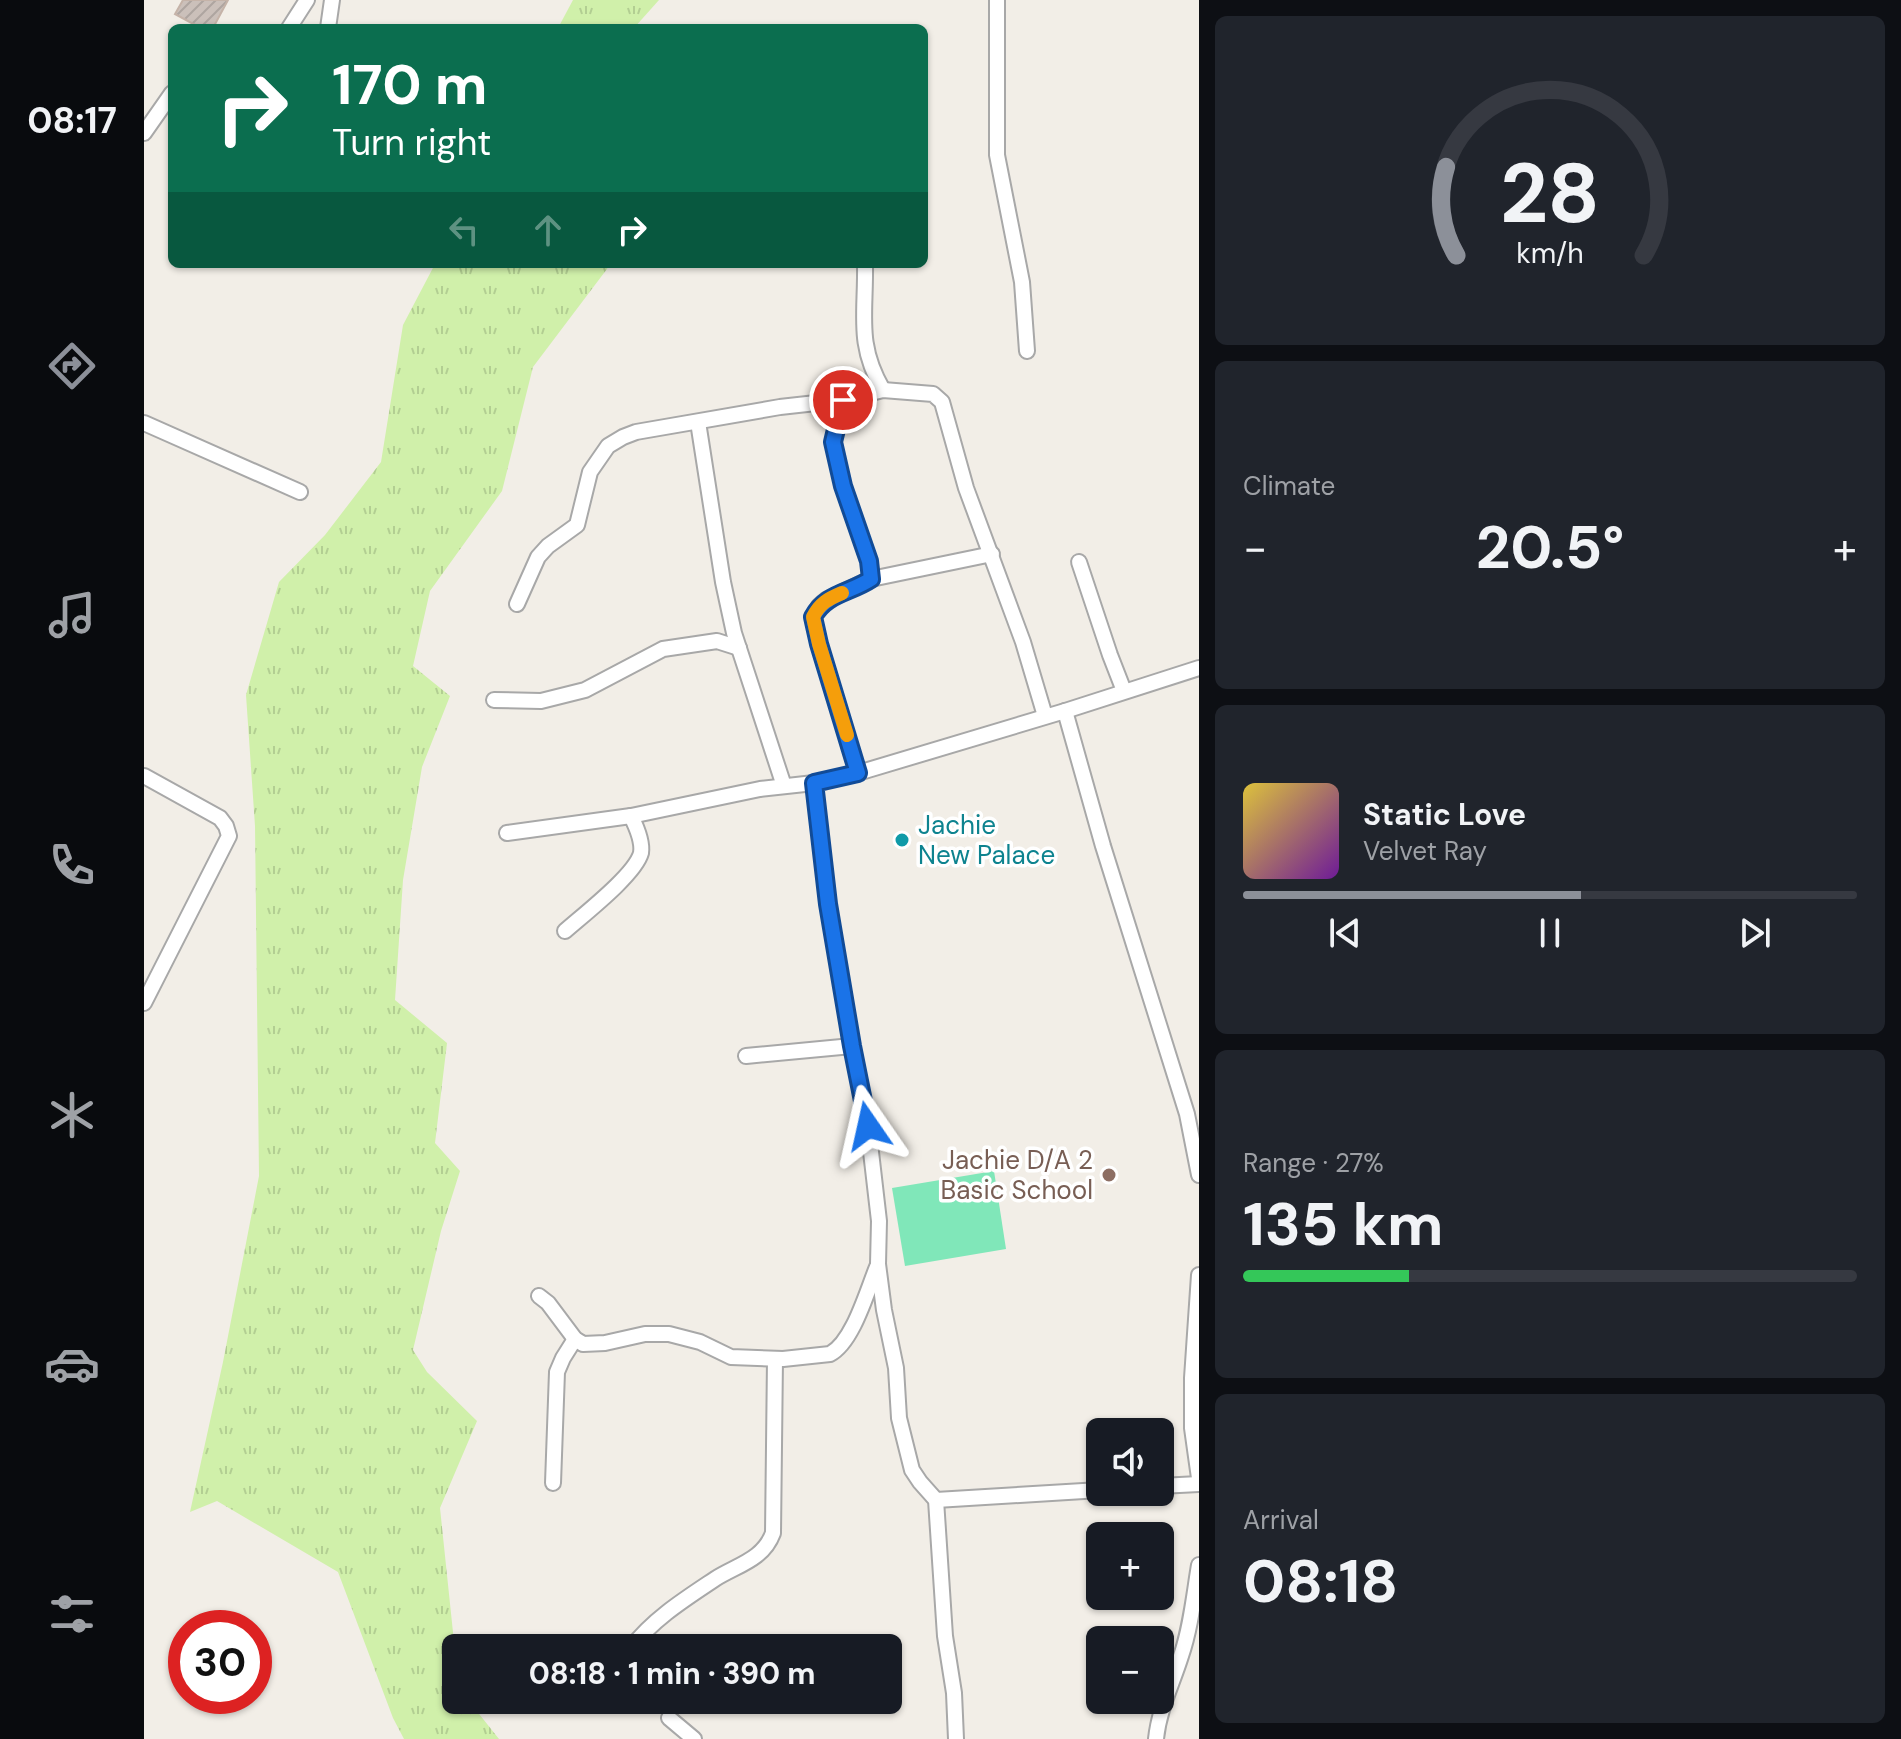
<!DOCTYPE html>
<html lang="en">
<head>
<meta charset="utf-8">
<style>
	:root { --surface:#171b24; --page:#20242c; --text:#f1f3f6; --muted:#9ea1a6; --line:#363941; --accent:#8c9099 }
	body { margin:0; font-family:"DM Sans",sans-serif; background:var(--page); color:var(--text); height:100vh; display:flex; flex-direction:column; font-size:30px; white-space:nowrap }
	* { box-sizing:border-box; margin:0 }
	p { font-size:26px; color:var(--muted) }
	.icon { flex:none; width:44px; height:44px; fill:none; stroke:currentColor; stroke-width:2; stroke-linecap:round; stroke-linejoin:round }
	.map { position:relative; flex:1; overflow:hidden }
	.sheet { display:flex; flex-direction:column; gap:16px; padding:16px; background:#0d0f14; width:702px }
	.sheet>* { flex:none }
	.guide { position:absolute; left:24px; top:24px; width:760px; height:244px; border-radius:12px; box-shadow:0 2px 6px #0004; background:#0b6e4f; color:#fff; overflow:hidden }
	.controls { position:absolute; left:942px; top:1418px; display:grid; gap:16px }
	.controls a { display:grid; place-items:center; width:88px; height:88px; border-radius:12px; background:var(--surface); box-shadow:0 2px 6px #0004; font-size:40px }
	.speed { position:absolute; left:24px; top:1610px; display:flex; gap:16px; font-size:40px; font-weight:700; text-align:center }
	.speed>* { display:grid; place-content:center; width:104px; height:104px; border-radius:50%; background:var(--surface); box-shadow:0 2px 6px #0004; line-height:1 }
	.speed .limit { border:12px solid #d22; background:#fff; color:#111 }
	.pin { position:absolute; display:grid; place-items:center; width:68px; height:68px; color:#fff; margin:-34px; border:4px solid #fff; border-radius:50%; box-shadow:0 2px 8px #0007 }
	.me { position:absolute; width:88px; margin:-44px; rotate:349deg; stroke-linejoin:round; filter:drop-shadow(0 0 6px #0008) }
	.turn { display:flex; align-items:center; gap:28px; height:168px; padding:0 32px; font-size:36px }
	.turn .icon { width:104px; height:104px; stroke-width:2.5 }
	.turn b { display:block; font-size:56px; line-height:68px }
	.lanes { display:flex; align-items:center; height:76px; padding:0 32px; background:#0003; justify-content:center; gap:40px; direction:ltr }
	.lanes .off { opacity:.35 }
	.big { font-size:60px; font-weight:700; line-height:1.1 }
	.sheet .tile { flex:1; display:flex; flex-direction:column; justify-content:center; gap:12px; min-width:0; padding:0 28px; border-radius:12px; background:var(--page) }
	.sheet .dial { align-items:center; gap:0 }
	.dial svg { height:208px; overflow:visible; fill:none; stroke:var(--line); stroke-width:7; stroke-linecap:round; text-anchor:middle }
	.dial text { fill:var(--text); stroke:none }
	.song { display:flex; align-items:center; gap:24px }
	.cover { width:96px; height:96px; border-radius:12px; background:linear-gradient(135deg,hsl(50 70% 55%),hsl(280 70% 35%)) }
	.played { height:8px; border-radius:4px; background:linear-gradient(90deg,var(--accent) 55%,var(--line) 55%) }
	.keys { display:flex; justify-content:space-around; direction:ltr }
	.heat { display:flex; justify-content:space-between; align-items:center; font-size:44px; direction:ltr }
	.charge { height:12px; border-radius:6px; background:linear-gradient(90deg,#34c759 27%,var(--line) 0) }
	.trip { position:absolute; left:298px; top:1634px; width:460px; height:80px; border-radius:12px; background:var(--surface); box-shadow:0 2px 6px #0004; font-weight:700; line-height:80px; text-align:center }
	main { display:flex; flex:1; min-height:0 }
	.dock { display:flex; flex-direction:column; width:144px; justify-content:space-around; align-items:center; background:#090b0e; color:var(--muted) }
	.dock .icon { width:56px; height:56px }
	.dock .on { color:var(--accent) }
	.dock b { font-size:36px; color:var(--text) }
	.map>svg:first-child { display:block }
</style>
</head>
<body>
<main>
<nav class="dock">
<b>08:17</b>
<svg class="icon on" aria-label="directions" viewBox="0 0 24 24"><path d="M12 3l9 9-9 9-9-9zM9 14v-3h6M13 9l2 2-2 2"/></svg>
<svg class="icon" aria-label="music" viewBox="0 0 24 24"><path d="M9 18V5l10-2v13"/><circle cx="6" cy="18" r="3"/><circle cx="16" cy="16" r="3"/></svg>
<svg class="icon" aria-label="phone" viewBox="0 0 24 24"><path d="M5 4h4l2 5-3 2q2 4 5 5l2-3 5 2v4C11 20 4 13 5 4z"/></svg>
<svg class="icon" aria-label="climate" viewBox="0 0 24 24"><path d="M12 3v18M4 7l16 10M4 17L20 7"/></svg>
<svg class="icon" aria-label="car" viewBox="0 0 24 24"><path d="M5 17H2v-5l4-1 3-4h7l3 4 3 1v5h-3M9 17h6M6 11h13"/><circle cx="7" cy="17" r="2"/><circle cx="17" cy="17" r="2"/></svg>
<svg class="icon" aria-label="filters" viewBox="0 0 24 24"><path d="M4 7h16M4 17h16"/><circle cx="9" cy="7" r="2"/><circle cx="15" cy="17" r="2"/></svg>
</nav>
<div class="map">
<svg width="1055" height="1739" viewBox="0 0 1055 1739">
	<defs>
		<pattern id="grass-tufts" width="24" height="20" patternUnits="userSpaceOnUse" patternTransform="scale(2)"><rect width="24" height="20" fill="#d0f0aa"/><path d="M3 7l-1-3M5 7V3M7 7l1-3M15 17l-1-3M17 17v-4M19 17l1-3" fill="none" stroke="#b2ce92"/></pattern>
		<pattern id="building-hatch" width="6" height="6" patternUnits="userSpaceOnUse" patternTransform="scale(2)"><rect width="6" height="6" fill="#cbc0ba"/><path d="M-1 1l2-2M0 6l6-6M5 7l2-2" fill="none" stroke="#aea5a0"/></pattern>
	</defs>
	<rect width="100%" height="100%" fill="#f2eee7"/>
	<g fill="url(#grass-tufts)">
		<path d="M 429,0 L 515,0 L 490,28 L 414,28 Z"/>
		<path d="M 291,264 L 465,264 L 463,269 L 389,367 L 358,491 L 286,591 L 269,666 L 306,696 L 278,767 L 259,880 L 251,1000 L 303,1043 L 291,1143 L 316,1171 L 297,1231 L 269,1350 L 283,1372 L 333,1421 L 296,1508 L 312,1661 L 312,1700 L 324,1700 L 355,1739 L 260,1739 L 249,1718 L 194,1572 L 73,1501 L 46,1512 L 79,1362 L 115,1176 L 111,826 L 102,695 L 135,582 L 181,535 L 237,462 L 259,325 Z"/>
	</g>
	<path fill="#80e7b9" d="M 850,1171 L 862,1249 L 761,1266 L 748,1188 Z"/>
	<path fill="url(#building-hatch)" stroke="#c5b3a8" stroke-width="2" d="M 39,0 L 84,0 L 69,28 L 53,26 L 31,14 Z"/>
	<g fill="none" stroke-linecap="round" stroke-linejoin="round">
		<defs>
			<g id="minor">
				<path d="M 853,0 L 853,155 L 878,282 L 883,351"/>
				<path d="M 145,28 L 163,0"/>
				<path d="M 184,28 L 188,0"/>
				<path d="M 0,133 L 28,93"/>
				<path d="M 721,264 C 722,314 712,344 739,390"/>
				<path d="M 699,400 L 689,442 L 699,486 L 725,561 L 727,579 L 682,600 L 675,606 L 669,617 L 675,644 L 714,773"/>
				<path d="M 554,422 L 579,582 L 590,633 L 640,786"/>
				<path d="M 0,423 L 156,492"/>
				<path d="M 935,562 L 966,655 L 980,691"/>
				<path d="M 727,579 L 848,554"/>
				<path d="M 373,604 L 394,557 L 404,546 L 433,525 L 446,472 L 464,446 L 479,437 L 492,432 L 636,407 L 699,400 L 739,390 L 789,394 L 798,402 L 822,488 L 879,642 L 901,716"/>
				<path d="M 350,700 L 397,701 L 441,690 L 519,649 L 573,641 L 595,648"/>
				<path d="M 921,711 L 959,846 L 1043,1114 L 1055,1175"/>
				<path d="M 0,776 L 76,818 L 82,826 L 85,836 L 0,1003"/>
				<path d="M 670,783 L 684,904 L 708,1046 L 724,1126 L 735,1221 L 734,1264 L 740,1310 L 752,1368 L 755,1418 L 768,1470 L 776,1482 L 792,1500 L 801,1636 L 810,1693 L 812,1739"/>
				<path d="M 363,833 L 487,816 L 616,789 L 670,783 L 714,773 L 921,711 L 1055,668"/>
				<path d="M 421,931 C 439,915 491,875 497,853 C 499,841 492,826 487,816"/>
				<path d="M 602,1056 L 708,1046"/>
				<path d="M 1055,1275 L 1048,1378 L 1048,1428 L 1055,1478"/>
				<path d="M 395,1296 L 404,1303 L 431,1339 L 439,1344 L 461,1343 L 501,1334 L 525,1334 L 556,1342 L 587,1357 L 639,1359 L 686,1354 C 709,1342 723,1291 733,1267"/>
				<path d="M 409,1483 L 413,1372 L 419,1358 L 431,1339"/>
				<path d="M 1016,1486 L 1055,1484"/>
				<path d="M 792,1500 L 956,1490"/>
				<path d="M 487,1648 C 509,1619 541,1599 571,1579 C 593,1565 619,1560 629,1533 L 631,1359"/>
				<path d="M 525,1718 L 550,1739"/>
				<path d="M 1012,1739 C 1015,1709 1028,1685 1037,1656 C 1047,1627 1050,1595 1055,1565"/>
			</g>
		</defs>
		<use href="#minor" stroke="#a8a8a8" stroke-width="18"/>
		<use href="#minor" stroke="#fff" stroke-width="14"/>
	</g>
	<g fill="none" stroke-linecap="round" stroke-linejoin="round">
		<defs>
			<path id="route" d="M 699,400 L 689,442 L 699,486 L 725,561 L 727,579 C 706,593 682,593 669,617 L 675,644 L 714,773 L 670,783 L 684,904 L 708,1046 L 724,1126"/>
		</defs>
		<use href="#route" stroke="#114b97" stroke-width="20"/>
		<use href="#route" stroke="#1a73e8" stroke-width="14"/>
		<path stroke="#f59e0b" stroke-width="14" d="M 698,593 C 684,599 676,603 669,617 L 675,644 L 703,735"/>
	</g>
	<circle fill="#0f9aa8" stroke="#fff" stroke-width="3" cx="758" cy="840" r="8"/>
	<circle fill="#8d6e63" stroke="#fff" stroke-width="3" cx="965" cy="1175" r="8"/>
	<g text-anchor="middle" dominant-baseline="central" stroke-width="7" stroke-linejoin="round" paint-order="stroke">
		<g font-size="26" fill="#0d838f" stroke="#fff" text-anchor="start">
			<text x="774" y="825">Jachie<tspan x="774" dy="30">New Palace</tspan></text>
		</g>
		<g font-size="26" fill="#785e54" stroke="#fff" text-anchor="end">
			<text x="949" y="1160">Jachie D/A 2<tspan x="949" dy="30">Basic School</tspan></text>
		</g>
	</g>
</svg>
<div class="controls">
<a><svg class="icon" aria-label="sound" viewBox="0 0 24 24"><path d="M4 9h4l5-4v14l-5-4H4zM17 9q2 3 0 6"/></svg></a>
<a>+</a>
<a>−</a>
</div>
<div class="speed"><div class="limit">30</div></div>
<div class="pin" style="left:699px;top:400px;background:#d93025"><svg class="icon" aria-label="arrive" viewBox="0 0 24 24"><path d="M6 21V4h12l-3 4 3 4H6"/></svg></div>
<svg class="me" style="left:724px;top:1126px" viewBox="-20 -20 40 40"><path d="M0-17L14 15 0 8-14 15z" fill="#1a73e8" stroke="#fff" stroke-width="4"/></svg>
<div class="trip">08:18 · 1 min · 390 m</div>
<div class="guide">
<div class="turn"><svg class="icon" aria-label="right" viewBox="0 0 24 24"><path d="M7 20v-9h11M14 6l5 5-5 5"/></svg><div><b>170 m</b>Turn right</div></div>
<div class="lanes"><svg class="icon off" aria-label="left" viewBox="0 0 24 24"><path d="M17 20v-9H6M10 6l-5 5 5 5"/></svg><svg class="icon off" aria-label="ahead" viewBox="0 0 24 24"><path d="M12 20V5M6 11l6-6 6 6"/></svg><svg class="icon" aria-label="right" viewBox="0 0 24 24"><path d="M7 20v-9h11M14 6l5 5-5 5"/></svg></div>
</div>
</div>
<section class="sheet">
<div class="tile dial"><svg viewBox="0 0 100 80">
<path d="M14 69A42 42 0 1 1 86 69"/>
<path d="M14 69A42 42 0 0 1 10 35" stroke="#8c9099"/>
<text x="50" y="56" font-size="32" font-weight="700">28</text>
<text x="50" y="72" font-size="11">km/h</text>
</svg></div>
<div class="tile"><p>Climate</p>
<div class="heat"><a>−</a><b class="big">20.5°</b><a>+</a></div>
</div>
<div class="tile">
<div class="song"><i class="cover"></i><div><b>Static Love</b><p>Velvet Ray</p></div></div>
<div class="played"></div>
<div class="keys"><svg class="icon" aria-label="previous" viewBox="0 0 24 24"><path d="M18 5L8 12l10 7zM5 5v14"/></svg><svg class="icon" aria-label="pause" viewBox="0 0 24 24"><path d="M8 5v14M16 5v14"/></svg><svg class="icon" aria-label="next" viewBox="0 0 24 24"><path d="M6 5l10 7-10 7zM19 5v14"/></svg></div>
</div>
<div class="tile"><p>Range · 27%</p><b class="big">135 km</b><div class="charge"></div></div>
<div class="tile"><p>Arrival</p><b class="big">08:18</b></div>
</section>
</main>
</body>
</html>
